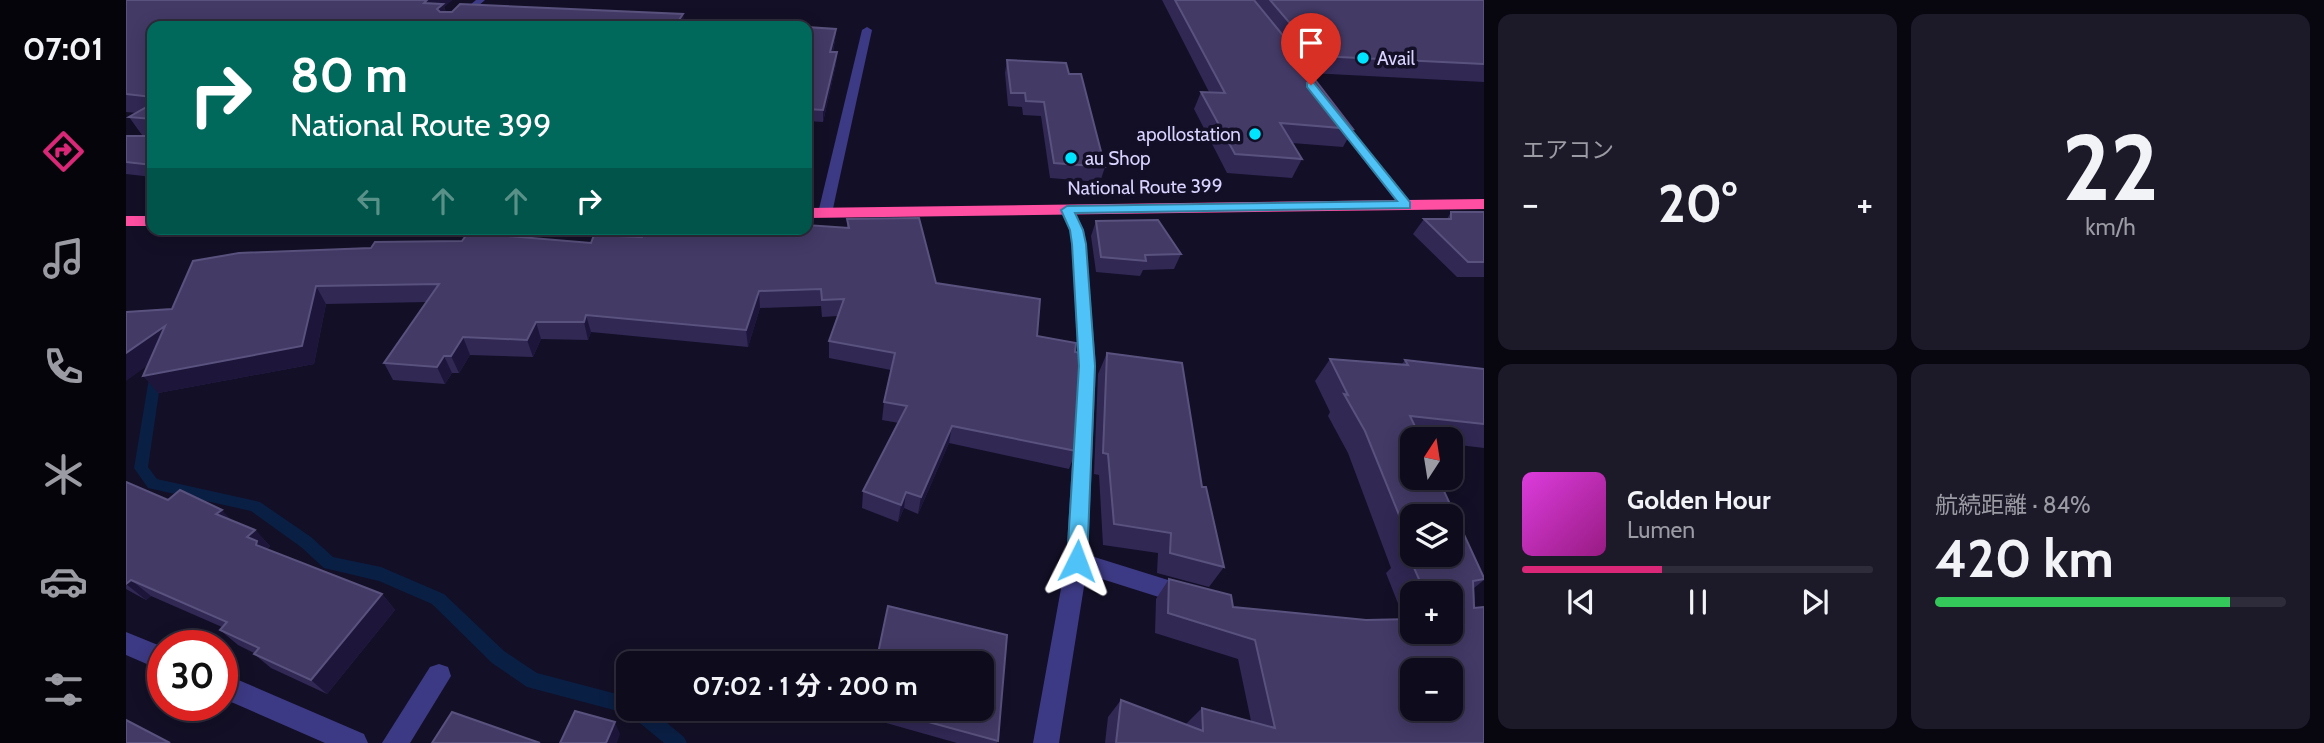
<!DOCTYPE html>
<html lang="ja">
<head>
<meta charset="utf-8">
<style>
	:root { --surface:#0e0b1c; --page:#1c1929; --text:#f1f3f6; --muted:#9b9ba3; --line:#2e2b3b; --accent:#db2777 }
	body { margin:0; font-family:Cabin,"Noto Sans JP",sans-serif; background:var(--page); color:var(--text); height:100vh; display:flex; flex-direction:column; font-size:26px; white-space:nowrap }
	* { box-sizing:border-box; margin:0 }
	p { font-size:23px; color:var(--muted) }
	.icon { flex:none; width:38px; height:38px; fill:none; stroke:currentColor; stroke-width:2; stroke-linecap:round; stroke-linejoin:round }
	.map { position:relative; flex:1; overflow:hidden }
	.sheet { display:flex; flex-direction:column; gap:14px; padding:14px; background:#08060f; width:840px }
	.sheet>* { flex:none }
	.hud { position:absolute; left:21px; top:21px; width:665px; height:214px; border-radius:14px; box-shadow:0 4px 18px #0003,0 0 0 2px var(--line); background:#00695c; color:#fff; overflow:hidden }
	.needle { width:46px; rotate:12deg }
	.buttons { position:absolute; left:1274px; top:427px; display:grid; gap:14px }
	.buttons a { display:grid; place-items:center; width:63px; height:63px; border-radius:14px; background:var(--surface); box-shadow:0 4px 18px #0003,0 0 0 2px var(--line); font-size:35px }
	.speed { position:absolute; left:21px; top:630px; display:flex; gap:14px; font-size:35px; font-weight:700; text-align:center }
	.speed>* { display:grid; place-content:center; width:91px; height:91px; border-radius:50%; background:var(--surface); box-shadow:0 4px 18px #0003,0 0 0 2px var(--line); line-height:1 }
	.speed .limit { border:10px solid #d22; background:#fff; color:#111 }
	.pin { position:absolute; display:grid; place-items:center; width:60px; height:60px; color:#fff; margin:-72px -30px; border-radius:50% 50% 50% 0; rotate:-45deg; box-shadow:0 0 7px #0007 }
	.pin .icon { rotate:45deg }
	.me { position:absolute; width:77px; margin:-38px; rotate:3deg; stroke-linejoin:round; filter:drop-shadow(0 0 5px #0008) }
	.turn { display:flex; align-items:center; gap:24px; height:147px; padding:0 28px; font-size:32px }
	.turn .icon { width:91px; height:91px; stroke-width:2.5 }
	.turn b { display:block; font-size:49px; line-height:60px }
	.lanes { display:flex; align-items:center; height:66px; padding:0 28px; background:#0003; justify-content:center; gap:35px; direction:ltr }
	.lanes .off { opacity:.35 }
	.big { font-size:52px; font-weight:700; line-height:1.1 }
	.sheet .tile { flex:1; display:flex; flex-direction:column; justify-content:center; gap:10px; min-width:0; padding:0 24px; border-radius:14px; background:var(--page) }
	.sheet .dial { align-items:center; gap:0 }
	.dial b { font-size:91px; line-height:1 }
	.song { display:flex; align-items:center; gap:21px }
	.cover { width:84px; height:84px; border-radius:10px; background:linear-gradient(135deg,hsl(300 70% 55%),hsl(310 70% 35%)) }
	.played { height:7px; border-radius:4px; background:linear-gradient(90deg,var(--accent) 40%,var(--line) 40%) }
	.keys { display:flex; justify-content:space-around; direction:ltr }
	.heat { display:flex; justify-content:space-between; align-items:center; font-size:38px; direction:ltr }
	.charge { height:10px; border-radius:5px; background:linear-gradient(90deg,#34c759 84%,var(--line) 0) }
	.sheet .tiles { flex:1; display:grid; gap:14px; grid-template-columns:repeat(2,1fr) }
	.trip { position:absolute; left:490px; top:651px; width:378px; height:70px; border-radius:14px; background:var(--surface); box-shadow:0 4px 18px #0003,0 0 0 2px var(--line); font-weight:700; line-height:70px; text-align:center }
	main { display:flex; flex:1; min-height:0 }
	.dock { display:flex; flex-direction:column; width:126px; justify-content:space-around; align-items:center; background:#06040b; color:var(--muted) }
	.dock .icon { width:49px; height:49px }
	.dock .on { color:var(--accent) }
	.dock b { font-size:32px; color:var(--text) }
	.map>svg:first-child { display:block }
</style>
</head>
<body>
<main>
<nav class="dock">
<b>07:01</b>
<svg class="icon on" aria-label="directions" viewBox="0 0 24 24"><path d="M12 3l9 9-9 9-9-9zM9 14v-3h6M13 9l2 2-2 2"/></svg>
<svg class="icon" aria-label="music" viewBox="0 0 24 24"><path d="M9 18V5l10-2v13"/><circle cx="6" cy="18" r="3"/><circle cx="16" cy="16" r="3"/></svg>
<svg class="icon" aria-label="phone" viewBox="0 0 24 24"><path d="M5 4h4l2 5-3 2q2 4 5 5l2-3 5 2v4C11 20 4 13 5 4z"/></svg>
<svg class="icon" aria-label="climate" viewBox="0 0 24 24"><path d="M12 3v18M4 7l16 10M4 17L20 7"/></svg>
<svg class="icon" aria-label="car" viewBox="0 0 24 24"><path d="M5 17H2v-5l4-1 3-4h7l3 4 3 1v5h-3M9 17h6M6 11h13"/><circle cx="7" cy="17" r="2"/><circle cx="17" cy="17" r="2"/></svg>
<svg class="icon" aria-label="filters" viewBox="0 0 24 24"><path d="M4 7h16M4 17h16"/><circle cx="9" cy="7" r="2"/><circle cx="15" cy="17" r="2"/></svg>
</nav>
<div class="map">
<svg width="1358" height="743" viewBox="0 0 1358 743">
	<rect width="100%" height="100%" fill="#130f26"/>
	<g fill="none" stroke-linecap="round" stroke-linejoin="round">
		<path fill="#0a1f44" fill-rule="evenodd" d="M 30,368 L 36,372 L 22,467 L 31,479 L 134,502 L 185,537 L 207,557 L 255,567 L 318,594 L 378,651 L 411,673 L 502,697 L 502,709 L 524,709 L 558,737 L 561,743 L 538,743 L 503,714 L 401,687 L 366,663 L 306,604 L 253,581 L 198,568 L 175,547 L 125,511 L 22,488 L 8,468 L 24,372 Z"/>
		<g fill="#3d3a85" fill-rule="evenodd">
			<path d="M 350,0 L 359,0 L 329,26 L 319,26 Z"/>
			<path d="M 741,27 L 746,30 L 706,213 L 699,217 L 692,213 L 736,30 Z"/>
			<path d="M 1206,115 L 1214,115 L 1285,202 L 1285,208 L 1275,208 L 1206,119 Z"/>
			<path d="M 941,206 L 946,207 L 958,230 L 960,244 L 970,366 L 962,555 L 1058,585 L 1066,588 L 1069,595 L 1066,602 L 1058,605 L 960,574 L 933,743 L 907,743 L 940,561 L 952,366 L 946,244 L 944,230 L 934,210 Z"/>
			<path d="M 0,632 L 37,647 L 37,671 L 0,655 Z"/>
			<path d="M 313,664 L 322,667 L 325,676 L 284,743 L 256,743 L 304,667 Z"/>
			<path d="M 96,673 L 238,734 L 242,743 L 199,743 L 96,698 Z"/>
		</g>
		<g fill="#ff4fa3" fill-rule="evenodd">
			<path d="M 1358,199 L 1358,209 L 681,218 L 681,208 Z"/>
			<rect x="0" y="216" width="26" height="10"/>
		</g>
	</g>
	<g fill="#312854" fill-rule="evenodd">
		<path d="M 0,0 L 326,0 L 318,7 L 320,12 L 557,14 L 558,26 L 26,26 L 26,177 L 0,174 L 0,136 L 21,136 L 16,135 L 3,117 L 11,113 L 0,112 Z"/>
		<path d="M 1036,0 L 1358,0 L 1358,82 L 1184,73 L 1227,129 L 1217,147 L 1166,143 L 1176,159 L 1166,178 L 1101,173 L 1068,109 L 1075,92 L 1083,92 Z"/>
		<path d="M 681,27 L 710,29 L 709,40 L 707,52 L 711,52 L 710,64 L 697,122 L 681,121 Z"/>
		<path d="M 881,60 L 943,74 L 979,167 L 974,182 L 924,178 L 915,116 L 897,115 L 896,107 L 882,106 L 879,73 Z"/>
		<path d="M 1325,212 L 1358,212 L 1358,277 L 1331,277 L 1287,234 L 1298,219 L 1321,219 Z"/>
		<path d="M 721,219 L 810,283 L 911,336 L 950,451 L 943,469 L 823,443 L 792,514 L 778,508 L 772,522 L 736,508 L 737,491 L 773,423 L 756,420 L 758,402 L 765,370 L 703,358 L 703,341 L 712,316 L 696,317 L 695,306 L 634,308 L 622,347 L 465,332 L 462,340 L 415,339 L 407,357 L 344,355 L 333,373 L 326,373 L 319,384 L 267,380 L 258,363 L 301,302 L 200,304 L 188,364 L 32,393 L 22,365 L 46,309 L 245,248 L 336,241 L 385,233 L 386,236 L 465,243 L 516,237 L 587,232 L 721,228 Z"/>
		<path d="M 970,221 L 1055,254 L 1048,269 L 1017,270 L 1014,276 L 970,272 L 965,236 Z"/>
		<path d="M 981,353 L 1076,487 L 1098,567 L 1083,587 L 1031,573 L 1032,553 L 977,545 L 973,475 L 968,474 L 972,374 Z"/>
		<path d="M 1204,359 L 1276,364 L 1279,360 L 1358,369 L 1358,448 L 1325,444 L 1325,439 L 1286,439 L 1358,580 L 1348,588 L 1358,743 L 979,743 L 982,717 L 995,700 L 1060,724 L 1076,708 L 1125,721 L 1112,659 L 1029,633 L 1030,599 L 1043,579 L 1107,607 L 1325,632 L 1325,593 L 1286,593 L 1286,606 L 1273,606 L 1260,573 L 1265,568 L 1222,453 L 1202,416 L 1204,412 L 1189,381 ZM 1286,516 L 1325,555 L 1286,555 Z"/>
		<path d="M 0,482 L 42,500 L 106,521 L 129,530 L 144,546 L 141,549 L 256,594 L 269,610 L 201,694 L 145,668 L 128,654 L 128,653 L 112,645 L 94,630 L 96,627 L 25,596 L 20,600 L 0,589 Z"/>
		<path d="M 740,709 L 856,709 L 872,741 L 871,743 L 831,743 L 739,717 Z"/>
	</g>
	<g fill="#1d163a">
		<path d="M 301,0 L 326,0 L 318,7 L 322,20 L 298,3 Z"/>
		<path d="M 557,14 L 558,26 L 549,26 Z"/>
		<path d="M 710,29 L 709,40 L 704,64 L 704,52 Z"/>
		<path d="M 711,52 L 710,64 L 697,122 L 697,110 Z"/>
		<path d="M 190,286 L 200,304 L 188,364 L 32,393 L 17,376 Z"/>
		<path d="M 633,291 L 634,308 L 622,347 L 620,330 Z"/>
		<path d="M 460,315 L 465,332 L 462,340 L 458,322 Z"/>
		<path d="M 410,322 L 415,339 L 407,357 L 401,340 Z"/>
		<path d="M 39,326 L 53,343 L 0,381 L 0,353 Z"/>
		<path d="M 337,337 L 344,355 L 333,373 L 325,356 Z"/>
		<path d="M 318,356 L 326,373 L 319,384 L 311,367 Z"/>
		<path d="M 826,426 L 823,443 L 792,514 L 795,497 Z"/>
		<path d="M 780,492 L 778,508 L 772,522 L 775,505 Z"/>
		<path d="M 96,510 L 111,526 L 90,514 Z"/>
		<path d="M 129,530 L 144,546 L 140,550 L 147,558 L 121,537 Z"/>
		<path d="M 5,580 L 25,596 L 20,600 L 0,584 Z"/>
		<path d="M 256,594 L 269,610 L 201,694 L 185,680 Z"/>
		<path d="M 489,722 L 494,734 L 491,743 L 480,743 Z"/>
	</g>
	<g fill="#433a66" stroke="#5a527e" stroke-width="2" fill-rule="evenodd">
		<path d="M 0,0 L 301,0 L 298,3 L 317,4 L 311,9 L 314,12 L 326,12 L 334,4 L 557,14 L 549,26 L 26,26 L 26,97 L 0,94 Z"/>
		<path d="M 1049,0 L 1128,0 L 1173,55 L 1170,55 L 1227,129 L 1154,123 L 1176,159 L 1109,154 L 1075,92 L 1099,93 Z"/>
		<path d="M 1144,0 L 1358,0 L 1358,64 L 1192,56 Z"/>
		<path d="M 681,27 L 710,29 L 704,52 L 711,52 L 697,110 L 681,109 Z"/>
		<path d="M 881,60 L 940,63 L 943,74 L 955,74 L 979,167 L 928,163 L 918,102 L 900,101 L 899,93 L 885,93 Z"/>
		<path d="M 26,104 L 26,119 L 3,117 Z"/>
		<path d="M 0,136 L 26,136 L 26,165 L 0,162 Z"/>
		<path d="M 1325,212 L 1358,212 L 1358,262 L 1342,262 L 1298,219 L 1325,219 Z"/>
		<path d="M 793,218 L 810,283 L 914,299 L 911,336 L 950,343 L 949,352 L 955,353 L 950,451 L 826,426 L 795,497 L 780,492 L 775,505 L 737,491 L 781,406 L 758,402 L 769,353 L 703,341 L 718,299 L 696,300 L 695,289 L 633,291 L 620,330 L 460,315 L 458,322 L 410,322 L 401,340 L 337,337 L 325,356 L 318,356 L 311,367 L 258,363 L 313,284 L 190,286 L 176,346 L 17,376 L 39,326 L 0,353 L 0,312 L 46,309 L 67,261 L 113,253 L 245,248 L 249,242 L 336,241 L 344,230 L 385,233 L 382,236 L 465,243 L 468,235 L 516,237 L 519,231 L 587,232 L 588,229 L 681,229 L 681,225 L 723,228 L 721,219 Z"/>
		<path d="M 1032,220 L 1055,254 L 1019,255 L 1020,261 L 975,257 L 970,221 Z"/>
		<path d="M 981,353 L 1056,363 L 1076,487 L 1080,487 L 1098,567 L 1044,553 L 1045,533 L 988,524 L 982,454 L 977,453 Z"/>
		<path d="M 1204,359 L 1282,365 L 1279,360 L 1358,369 L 1358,424 L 1284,416 L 1295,439 L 1286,439 L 1286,478 L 1312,478 L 1358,578 L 1358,579 L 1347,581 L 1348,608 L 1358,607 L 1358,743 L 990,743 L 995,700 L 1077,731 L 1076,708 L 1149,728 L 1129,640 L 1042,613 L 1043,579 L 1105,595 L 1107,607 L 1240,620 L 1286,619 L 1286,632 L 1325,632 L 1325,593 L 1312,593 L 1312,588 L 1309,586 L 1296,586 L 1281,552 L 1286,552 L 1286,555 L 1325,555 L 1325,516 L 1286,516 L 1286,547 L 1239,431 L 1218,394 L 1222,395 ZM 1286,670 L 1325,670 L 1325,709 L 1286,709 Z"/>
		<path d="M 0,482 L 42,500 L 54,490 L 96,510 L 90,514 L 129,530 L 121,537 L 131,541 L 130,545 L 256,594 L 185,680 L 128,654 L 133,648 L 94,630 L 101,622 L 5,580 L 0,584 Z"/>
		<path d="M 762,606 L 881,635 L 872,741 L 755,709 L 856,709 L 856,663 L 750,663 Z"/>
		<path d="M 449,711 L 489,722 L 480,743 L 434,743 Z"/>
		<path d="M 326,712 L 414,743 L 306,743 Z"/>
		<path d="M 0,720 L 44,743 L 0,743 Z"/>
	</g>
	<path fill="#4fc3f7" stroke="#337fa1" stroke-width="2" d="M 1185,82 L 1188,83 L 1284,202 L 1284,208 L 949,213 L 957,230 L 960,244 L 969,366 L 961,561 L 958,567 L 951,570 L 944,567 L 941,561 L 953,366 L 946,244 L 944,230 L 935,210 L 941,206 L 1271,201 L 1181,87 L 1181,83 Z"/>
	<g fill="#00e5ff" stroke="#130f26" stroke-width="2.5">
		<circle cx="1237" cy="58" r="7"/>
		<circle cx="1129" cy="134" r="7"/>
		<circle cx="945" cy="158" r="7"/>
	</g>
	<g text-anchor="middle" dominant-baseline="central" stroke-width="7" stroke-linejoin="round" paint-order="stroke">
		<g font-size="19" fill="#d9d4ff" stroke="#130f26" text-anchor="start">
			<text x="1251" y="58">Avail</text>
			<text x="1115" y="134" text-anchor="end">apollostation</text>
			<text x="959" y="158">au Shop</text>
		</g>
		<g font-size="19" fill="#d9d4ff" stroke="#130f26">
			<text transform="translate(1019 187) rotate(-1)">National Route 399</text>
		</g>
	</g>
</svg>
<div class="buttons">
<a><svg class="needle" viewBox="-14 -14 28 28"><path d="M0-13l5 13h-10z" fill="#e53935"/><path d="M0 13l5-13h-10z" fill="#9b9ba3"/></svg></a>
<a><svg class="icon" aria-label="layers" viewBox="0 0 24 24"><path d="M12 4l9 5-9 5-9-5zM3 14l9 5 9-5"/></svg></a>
<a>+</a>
<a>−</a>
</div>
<div class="speed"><div class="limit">30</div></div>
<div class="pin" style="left:1185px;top:85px;background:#d93025"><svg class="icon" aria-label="arrive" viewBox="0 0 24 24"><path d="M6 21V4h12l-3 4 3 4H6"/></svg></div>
<svg class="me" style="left:951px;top:561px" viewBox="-20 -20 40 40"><path d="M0-17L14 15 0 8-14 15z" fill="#4fc3f7" stroke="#fff" stroke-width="4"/></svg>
<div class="trip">07:02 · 1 分 · 200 m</div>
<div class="hud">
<div class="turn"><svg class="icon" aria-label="right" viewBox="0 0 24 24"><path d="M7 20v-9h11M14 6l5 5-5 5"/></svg><div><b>80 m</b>National Route 399</div></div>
<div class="lanes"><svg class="icon off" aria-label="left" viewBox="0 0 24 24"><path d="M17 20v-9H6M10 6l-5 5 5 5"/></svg><svg class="icon off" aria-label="ahead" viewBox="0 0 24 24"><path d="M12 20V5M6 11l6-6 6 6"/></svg><svg class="icon off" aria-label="ahead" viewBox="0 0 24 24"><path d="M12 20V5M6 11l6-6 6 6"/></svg><svg class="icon" aria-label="right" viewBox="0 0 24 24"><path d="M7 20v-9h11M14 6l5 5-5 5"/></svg></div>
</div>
</div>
<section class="sheet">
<div class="tiles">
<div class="tile"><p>エアコン</p>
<div class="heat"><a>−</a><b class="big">20°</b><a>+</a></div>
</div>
<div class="tile dial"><b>22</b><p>km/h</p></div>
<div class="tile">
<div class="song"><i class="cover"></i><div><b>Golden Hour</b><p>Lumen</p></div></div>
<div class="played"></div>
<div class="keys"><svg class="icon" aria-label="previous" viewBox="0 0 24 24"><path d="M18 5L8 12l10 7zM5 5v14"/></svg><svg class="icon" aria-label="pause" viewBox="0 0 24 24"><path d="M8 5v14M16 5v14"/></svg><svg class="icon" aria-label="next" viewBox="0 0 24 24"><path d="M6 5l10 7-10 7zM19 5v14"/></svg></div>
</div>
<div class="tile"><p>航続距離 · 84%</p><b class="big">420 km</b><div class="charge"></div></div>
</div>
</section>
</main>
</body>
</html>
